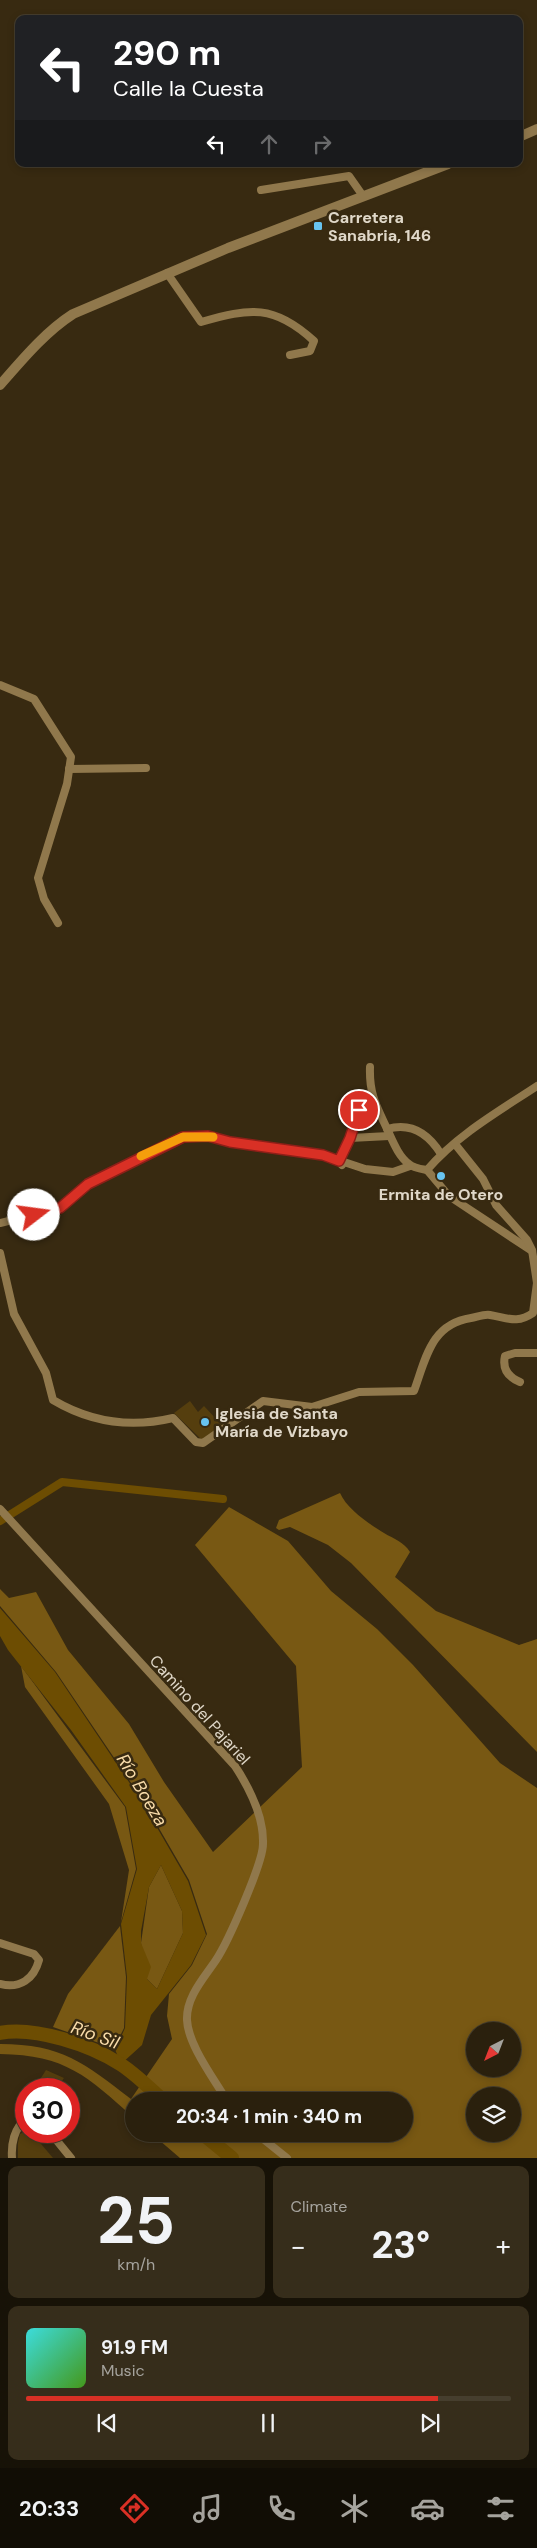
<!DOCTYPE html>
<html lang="en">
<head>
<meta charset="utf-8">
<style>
	:root { --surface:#2a200d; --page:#362d1b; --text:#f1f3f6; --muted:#a5a39d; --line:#463e2e; --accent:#d93025 }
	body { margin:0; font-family:"DM Sans",sans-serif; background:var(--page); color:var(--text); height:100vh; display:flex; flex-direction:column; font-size:19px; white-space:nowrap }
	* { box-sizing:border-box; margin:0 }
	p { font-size:16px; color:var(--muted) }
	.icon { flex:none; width:28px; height:28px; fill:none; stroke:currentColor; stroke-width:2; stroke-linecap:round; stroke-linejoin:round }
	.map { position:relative; height:2158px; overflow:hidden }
	.sheet { display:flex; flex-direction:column; gap:8px; padding:8px; background:#171207; flex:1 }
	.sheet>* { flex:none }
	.banner { position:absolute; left:15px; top:15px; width:508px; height:152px; border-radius:10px; box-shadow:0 2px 8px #0003,0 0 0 1px var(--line); background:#202124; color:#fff; overflow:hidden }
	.needle { width:32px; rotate:222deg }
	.buttons { position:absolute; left:466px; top:2022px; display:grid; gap:10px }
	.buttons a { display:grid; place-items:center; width:55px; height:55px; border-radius:50%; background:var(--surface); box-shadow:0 2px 8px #0003,0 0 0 1px var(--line); font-size:25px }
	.speed { position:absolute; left:15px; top:2078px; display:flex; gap:10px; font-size:25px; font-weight:700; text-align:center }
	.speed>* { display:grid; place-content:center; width:65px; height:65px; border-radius:50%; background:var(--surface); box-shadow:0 2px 8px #0003,0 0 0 1px var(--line); line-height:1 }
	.speed .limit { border:8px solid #d22; background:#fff; color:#111 }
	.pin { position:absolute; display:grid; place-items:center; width:42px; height:42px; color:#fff; margin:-21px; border:2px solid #fff; border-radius:50%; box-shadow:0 1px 5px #0007 }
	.me { position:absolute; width:55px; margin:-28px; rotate:75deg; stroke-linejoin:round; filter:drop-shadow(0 0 4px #0008) }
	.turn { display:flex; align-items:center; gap:18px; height:105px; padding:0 15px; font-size:22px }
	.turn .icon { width:65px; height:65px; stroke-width:2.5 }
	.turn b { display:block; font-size:35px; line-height:42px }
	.lanes { display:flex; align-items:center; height:48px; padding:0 15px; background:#0003; justify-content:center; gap:25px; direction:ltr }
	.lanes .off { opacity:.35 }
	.big { font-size:38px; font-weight:700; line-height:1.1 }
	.sheet .tile { flex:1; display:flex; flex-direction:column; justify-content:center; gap:8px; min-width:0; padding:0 18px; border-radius:10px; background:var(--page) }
	.sheet .dial { align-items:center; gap:0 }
	.dial b { font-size:65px; line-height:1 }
	.song { display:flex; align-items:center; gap:15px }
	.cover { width:60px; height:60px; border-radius:8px; background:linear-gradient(135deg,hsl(180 70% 55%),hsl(100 70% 35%)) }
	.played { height:5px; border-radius:2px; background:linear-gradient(90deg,var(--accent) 85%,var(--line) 85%) }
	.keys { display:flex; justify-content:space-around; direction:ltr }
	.heat { display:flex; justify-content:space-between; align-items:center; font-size:28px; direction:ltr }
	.sheet .tiles { flex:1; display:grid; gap:8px; grid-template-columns:1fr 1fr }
	.tile:last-child { grid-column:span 2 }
	.trip { position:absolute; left:125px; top:2092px; width:288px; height:50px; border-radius:25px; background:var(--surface); box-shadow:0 2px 8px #0003,0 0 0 1px var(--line); font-weight:700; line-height:50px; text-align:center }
	.menu { display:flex; height:80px; justify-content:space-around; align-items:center; background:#110d05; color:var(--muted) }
	.menu .icon { width:35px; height:35px }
	.menu .on { color:var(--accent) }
	.menu b { font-size:22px; color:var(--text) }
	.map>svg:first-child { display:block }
</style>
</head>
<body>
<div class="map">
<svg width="537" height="2158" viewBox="0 0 537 2158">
	<rect width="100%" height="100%" fill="#382a11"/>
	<g fill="#553e0e">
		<path d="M 190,1401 L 198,1412 L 204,1406 L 217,1420 L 223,1423 L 203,1441 L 174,1413 Z"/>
		<path d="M 46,2070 L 64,2078 L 56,2089 L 34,2089 Z"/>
		<path d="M 26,2131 L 30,2131 L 53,2158 L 18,2158 L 18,2143 L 20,2134 Z"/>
	</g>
	<g fill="#785813" fill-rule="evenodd">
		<path d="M 340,1493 C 347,1509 369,1524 384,1533 C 394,1539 404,1542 410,1552 L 395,1577 L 436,1611 L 519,1645 L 537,1639 L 537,1752 L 351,1563 L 328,1545 L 290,1527 L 279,1530 L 276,1528 L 279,1520 Z"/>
		<path d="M 229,1507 L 288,1541 L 331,1591 L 377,1629 L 413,1665 L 500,1763 L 537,1788 L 537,2158 L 180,2158 L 152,2134 L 404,2134 L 404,2101 L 134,2101 L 134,2118 C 87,2076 66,2055 0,2054 L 0,2044 C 62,2044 84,2063 131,2099 L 172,2039 L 167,2016 L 169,1994 L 192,1965 L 207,1934 L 189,1880 L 142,1799 L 56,1672 L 0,1606 L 0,1589 L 9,1598 L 36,1592 L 68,1650 L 129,1724 L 164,1782 L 213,1852 L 302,1767 L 296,1666 L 195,1545 ZM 475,2031 L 512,2031 L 512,2069 L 475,2069 ZM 475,2096 L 512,2096 L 512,2134 L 475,2134 Z"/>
		<path d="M 21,1666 L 125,1807 L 136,1869 L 121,1922 L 129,1870 L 109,1804 L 25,1687 Z"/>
		<path d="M 161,1865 L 182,1911 L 183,1933 L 157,1989 L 147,1979 L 141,1943 L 149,1887 Z"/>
		<path d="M 120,1926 L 126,1977 L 124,2028 L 120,2036 L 102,2044 L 53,2027 L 68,1994 Z"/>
	</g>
	<path fill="#6d4d02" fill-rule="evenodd" d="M 0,1608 L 55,1672 L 141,1800 L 188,1881 L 206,1935 L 191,1965 L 151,2015 L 142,2045 L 121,2064 L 112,2042 L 121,2037 L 125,2028 L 127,1977 L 121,1924 L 137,1869 L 126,1807 L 71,1730 L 8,1650 L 0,1636 ZM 161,1865 L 182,1911 L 183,1933 L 157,1989 L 147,1979 L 151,1967 L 141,1943 L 141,1931 L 149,1887 Z"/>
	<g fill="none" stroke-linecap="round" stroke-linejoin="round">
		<path stroke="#6d4d02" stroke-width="8" d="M 0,1521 L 62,1482 L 223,1499"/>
		<g stroke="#6d4d02" stroke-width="14">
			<path d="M 0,2033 C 34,2026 91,2045 120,2064 C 136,2074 150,2089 164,2101"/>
			<path d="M 203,2134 L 232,2158"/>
		</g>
		<g stroke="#90784c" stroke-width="8">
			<path d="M 261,190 L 349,176 L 363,196"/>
			<path d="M 167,273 L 201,322 C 250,308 274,304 314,341 L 310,351 L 290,355"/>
			<path d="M 0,685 L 34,699 L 71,757 L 67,784 L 38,878 L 44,899 L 58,923"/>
			<path d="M 69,769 L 146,768"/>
			<path d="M 370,1067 C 369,1095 377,1107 388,1131 C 393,1142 399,1157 409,1164 C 413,1168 421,1169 427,1170 C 457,1135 499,1111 537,1086"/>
			<path d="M 387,1129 C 411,1122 428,1133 441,1154"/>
			<path d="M 350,1138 L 389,1136"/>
			<path d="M 342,1165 L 339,1161 L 350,1138 L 359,1110 L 375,1106"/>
			<path d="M 427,1170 L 449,1196 L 532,1251"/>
			<path d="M 0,1223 L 60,1208 L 88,1184 L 156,1149 L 183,1137 L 193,1135 L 208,1136 L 229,1143 L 288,1151 L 323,1155 L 365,1169 L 393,1172 L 410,1166"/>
			<path d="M 0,1253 L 14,1314 L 46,1373 L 53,1400 C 90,1422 131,1428 173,1418 L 196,1442 L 203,1443 L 263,1401 L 312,1407 L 359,1392 L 414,1391 C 426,1358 431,1324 471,1318 C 477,1317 484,1314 490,1315 C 508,1318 517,1324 533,1313 L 537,1283 L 532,1250 L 527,1240 L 496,1205 L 483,1179 L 455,1144"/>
			<path d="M 520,1382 C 508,1377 502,1369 505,1356 L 515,1353 L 537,1353"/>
			<path d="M 0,1509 L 235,1766 C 250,1789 264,1816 263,1844 C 263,1863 228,1942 216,1960 C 204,1978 186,1997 187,2020 C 188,2045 215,2080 227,2101"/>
			<path d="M 0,1943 L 34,1954 L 39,1960 C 34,1979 20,1989 0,1984"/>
			<path d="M 49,2131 L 71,2158"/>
			<path d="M 257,2134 L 287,2158"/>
			<path d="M 12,2158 C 11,2145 14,2127 26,2120"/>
		</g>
		<g stroke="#90784c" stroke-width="10">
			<path d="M 519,137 L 537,129"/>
			<path d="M 0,385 C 22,360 45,332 73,314 L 228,248 L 448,164"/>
		</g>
	</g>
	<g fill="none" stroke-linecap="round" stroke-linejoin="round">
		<defs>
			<path id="route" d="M 34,1215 L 60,1208 L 88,1184 L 183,1137 L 208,1136 L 230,1142 L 323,1155 L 339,1161 L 350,1138 L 359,1110"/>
		</defs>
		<use href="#route" stroke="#8d1f18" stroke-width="12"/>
		<use href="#route" stroke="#d93025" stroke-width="9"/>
		<path stroke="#f59e0b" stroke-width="9" d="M 141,1156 L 183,1137 L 213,1137"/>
	</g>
	<g fill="#68c4f0" stroke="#382a11" stroke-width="2">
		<rect x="313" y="221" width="10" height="10" rx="2.5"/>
		<circle cx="441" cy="1176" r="5"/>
		<circle cx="205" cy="1422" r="5"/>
	</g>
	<g text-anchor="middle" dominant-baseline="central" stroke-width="5" stroke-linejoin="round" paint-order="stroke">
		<g font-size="16" font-weight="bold" fill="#e0d8c9" stroke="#382a11" text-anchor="start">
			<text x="328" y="217">Carretera<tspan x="328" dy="18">Sanabria, 146</tspan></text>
			<text x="441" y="1194" text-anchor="middle">Ermita de Otero</text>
			<text x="215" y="1413">Iglesia de Santa<tspan x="215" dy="18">María de Vizbayo</tspan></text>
		</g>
		<g font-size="16" fill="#e0d8c9" stroke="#382a11">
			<text transform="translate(200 1710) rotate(48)">Camino del Pajariel</text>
		</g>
		<g font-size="18" font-style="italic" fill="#f9dcaa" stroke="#382a11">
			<text transform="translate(142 1790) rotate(59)">Río Boeza</text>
			<text transform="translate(95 2035) rotate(20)">Río Sil</text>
		</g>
	</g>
</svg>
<div class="buttons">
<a><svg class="needle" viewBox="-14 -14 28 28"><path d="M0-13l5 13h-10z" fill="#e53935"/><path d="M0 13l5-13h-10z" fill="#a5a39d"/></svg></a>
<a><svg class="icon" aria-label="layers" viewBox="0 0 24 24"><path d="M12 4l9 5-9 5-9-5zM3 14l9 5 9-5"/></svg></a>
</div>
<div class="speed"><div class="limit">30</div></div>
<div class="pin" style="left:359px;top:1110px;background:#d93025"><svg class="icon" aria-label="arrive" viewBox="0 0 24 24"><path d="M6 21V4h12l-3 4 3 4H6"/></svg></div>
<svg class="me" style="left:34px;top:1215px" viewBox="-20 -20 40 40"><circle r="19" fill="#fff"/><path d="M0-13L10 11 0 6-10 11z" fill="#d93025"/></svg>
<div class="trip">20:34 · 1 min · 340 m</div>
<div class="banner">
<div class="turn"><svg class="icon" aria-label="left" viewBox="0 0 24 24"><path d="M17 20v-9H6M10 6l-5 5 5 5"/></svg><div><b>290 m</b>Calle la Cuesta</div></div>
<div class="lanes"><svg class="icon" aria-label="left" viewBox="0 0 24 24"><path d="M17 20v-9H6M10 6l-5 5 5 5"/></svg><svg class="icon off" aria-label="ahead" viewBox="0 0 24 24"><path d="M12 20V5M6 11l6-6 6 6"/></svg><svg class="icon off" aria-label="right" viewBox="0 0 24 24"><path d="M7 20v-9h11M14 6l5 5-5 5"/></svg></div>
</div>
</div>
<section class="sheet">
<div class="tiles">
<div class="tile dial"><b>25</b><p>km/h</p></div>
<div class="tile"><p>Climate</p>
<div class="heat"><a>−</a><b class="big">23°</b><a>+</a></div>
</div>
<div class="tile">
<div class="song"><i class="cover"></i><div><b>91.9 FM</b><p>Music</p></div></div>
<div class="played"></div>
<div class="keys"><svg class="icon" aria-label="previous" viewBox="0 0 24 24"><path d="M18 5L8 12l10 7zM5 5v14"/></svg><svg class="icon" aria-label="pause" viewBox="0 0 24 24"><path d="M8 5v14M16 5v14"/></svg><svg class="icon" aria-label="next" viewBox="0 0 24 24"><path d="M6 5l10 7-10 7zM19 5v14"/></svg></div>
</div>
</div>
</section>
<nav class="menu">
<b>20:33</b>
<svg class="icon on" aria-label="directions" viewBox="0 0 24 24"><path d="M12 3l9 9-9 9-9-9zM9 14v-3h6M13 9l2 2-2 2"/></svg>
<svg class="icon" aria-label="music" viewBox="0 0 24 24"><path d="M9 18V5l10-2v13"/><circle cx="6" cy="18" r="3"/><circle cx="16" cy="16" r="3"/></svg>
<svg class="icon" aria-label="phone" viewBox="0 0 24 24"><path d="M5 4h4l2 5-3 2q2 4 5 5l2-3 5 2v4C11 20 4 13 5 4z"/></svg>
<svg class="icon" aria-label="climate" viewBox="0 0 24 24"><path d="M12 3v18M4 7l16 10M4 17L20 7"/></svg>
<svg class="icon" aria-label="car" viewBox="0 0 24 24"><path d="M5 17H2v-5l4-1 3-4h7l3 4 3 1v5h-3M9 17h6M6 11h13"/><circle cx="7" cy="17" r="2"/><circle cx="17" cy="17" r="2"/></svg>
<svg class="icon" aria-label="filters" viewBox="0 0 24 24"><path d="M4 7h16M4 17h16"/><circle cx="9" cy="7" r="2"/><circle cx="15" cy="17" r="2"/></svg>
</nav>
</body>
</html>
